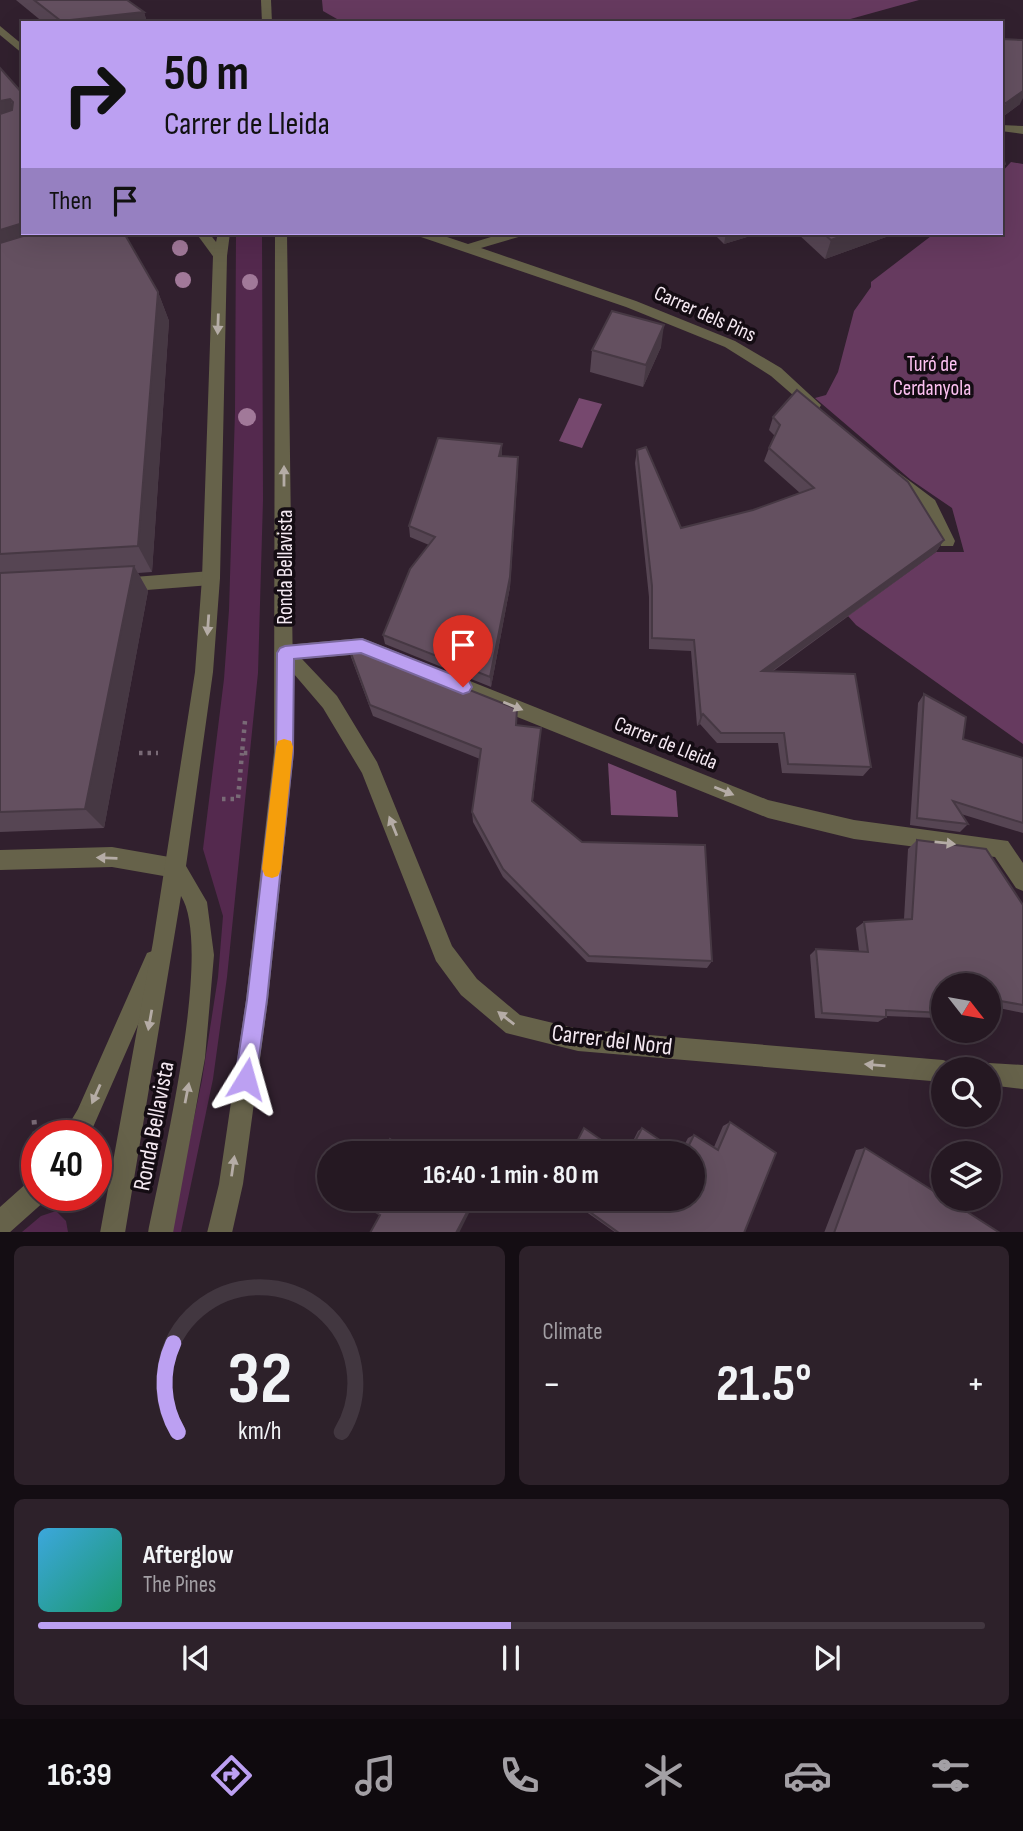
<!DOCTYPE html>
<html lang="en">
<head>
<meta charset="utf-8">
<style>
	:root { --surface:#251822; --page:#2d212a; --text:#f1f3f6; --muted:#a3a0a5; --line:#423740; --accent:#bca0f2 }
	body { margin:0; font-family:"Sofia Sans Condensed",sans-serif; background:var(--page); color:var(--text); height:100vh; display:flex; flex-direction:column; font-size:26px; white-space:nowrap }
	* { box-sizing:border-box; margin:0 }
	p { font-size:23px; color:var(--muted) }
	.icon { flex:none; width:38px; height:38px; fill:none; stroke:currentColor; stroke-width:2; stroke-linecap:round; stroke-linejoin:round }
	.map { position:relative; height:1232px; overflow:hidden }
	.details { display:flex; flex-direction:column; gap:14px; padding:14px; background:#140d13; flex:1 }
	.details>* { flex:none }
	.guide { position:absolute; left:21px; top:21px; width:982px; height:214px; border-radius:0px; box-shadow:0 7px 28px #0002,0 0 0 2px var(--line); background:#bca0f2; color:#111; overflow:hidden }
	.needle { width:46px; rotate:121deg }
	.tools { position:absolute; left:931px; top:973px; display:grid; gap:14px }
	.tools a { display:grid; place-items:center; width:70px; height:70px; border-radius:50%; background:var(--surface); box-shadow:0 7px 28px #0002,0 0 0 2px var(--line); font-size:35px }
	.speed { position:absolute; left:21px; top:1120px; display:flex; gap:14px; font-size:35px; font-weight:700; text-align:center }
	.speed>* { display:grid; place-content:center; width:91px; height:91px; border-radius:50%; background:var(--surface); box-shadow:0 7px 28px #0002,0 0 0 2px var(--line); line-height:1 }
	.speed .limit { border:10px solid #d22; background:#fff; color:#111 }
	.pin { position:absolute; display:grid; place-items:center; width:60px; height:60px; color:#fff; margin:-72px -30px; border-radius:50% 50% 50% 0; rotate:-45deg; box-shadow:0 0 7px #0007 }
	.pin .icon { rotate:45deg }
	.me { position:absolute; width:77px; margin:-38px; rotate:8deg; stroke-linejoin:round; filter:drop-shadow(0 0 5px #0008) }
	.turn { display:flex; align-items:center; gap:24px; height:147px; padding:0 28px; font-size:32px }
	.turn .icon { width:91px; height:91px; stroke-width:2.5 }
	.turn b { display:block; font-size:49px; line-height:60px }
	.then { display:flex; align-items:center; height:66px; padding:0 28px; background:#0003; gap:14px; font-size:26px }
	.big { font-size:52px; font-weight:700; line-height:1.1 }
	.details .card { flex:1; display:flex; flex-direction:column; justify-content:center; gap:10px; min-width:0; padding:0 24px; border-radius:10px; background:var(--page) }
	.details .dial { align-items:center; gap:0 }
	.dial svg { height:182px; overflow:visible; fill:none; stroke:var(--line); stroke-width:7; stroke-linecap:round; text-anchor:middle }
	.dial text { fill:var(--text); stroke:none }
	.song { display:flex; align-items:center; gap:21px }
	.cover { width:84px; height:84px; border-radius:10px; background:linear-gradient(135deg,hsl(200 70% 55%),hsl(160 70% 35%)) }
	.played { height:7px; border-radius:4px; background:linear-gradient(90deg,var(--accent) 50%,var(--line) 50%) }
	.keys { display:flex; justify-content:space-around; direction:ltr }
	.heat { display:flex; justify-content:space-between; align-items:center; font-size:38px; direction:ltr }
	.details .tiles { flex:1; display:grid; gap:14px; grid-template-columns:1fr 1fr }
	.card:last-child { grid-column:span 2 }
	.trip { position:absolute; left:317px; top:1141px; width:388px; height:70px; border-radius:35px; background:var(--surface); box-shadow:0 7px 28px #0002,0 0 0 2px var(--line); font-weight:700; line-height:70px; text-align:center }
	.tab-bar { display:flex; height:112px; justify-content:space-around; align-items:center; background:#0f0a0e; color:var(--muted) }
	.tab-bar .icon { width:49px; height:49px }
	.tab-bar .on { color:var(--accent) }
	.tab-bar b { font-size:32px; color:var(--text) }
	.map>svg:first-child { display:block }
</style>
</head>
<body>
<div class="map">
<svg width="1023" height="1233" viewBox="0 0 1023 1233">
	<rect width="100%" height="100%" fill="#31202e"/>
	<g fill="#54294e">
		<path d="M 236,233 L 262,233 L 263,500 L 258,673 L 227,977 L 213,1079 L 181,1232 L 170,1233 L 202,1080 L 218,977 L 223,916 L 203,849 L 224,679 L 229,610 L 235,412 Z"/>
		<path d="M 56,1211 L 66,1221 L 68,1232 L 22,1232 L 41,1216 Z"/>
	</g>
	<g fill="#663a5f">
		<path d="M 322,0 L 919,0 L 836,23 L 344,23 L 323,11 Z"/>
		<path d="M 1011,162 L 1023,164 L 1023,744 L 856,625 L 848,616 L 936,552 L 964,552 L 952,508 L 911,480 L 815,398 L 826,395 L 838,372 L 854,311 L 871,287 L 871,282 L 935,233 L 1001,233 L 1001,173 Z"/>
	</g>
	<g fill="#76486e">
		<path d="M 579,398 L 602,404 L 582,448 L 559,441 Z"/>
		<path d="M 608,763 L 676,791 L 678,817 L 611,815 Z"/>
	</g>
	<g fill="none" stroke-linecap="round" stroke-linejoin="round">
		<g stroke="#796a76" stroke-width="4.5" stroke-dasharray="3.5 5" stroke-linecap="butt">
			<path d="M 245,721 L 242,753 L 250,753"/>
			<path d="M 139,753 L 158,753"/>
			<path d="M 222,799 L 238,799 L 242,753"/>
		</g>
		<path stroke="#796a76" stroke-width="5" stroke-dasharray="4.5 7" stroke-linecap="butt" d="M 34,1120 L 37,1151"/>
		<g fill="#66624a" fill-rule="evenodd">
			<path d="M 0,26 L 23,45 L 23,54 L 0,35 Z"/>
			<path d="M 1001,125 L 1023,126 L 1023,134 L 1001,131 Z"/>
			<path d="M 196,233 L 209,233 L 227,256 L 225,259 L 215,259 Z"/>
			<path d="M 417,233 L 435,233 L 468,244 L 504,233 L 523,233 L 522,236 L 481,248 L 636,301 L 735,341 L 781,368 L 821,405 L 819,409 L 809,409 L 771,376 L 725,347 L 626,307 L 418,236 Z"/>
			<path d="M 899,473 L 935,500 L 955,541 L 953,546 L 941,546 L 923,508 L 893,483 L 891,479 L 893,475 Z"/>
			<path d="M 211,571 L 217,573 L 220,578 L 217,583 L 211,585 L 121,592 L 115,590 L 112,585 L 115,580 L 121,578 Z"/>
			<path d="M 362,638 L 768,800 L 854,820 L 1008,841 L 1023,863 L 1023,891 L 1016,888 L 995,857 L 854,839 L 768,818 L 361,654 L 302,659 L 337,696 L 377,762 L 452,946 L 477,979 L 520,1015 L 578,1029 L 943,1060 L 951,1063 L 954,1069 L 943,1069 L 943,1082 L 578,1051 L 506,1033 L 461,995 L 436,961 L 362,773 L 323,708 L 276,653 L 279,648 L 285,645 Z"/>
			<path d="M 112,847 L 175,858 L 182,861 L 185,868 L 182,875 L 175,878 L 112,867 L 0,870 L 0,850 Z"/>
			<path d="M 155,950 L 163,953 L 166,961 L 94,1125 L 88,1136 L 62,1136 L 78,1109 L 147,953 Z"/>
			<path d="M 989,1063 L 1023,1065 L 1023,1089 L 989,1085 L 989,1069 L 979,1069 Z"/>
			<path d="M 37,1179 L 37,1195 L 47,1195 L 46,1200 L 9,1233 L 0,1233 L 0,1207 L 28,1182 Z"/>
		</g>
		<g fill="#66624a" fill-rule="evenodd">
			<path d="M 261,0 L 271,0 L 272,23 L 262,23 Z"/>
			<path d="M 218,233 L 230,233 L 227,256 L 220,578 L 213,672 L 186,866 L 207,902 L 214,955 L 205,1058 L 173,1233 L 148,1233 C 161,1167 214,948 181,896 L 125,1233 L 100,1233 L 153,942 L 195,672 L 202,578 L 213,256 Z"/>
			<path d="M 275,233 L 287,233 L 294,752 L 268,1000 L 243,1184 L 232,1233 L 207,1233 L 219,1184 L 246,1000 L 274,752 Z"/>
		</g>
	</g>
	<g fill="#a17999">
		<circle cx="180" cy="248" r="8"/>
		<circle cx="183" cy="280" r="8"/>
		<circle cx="250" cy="282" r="8"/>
		<circle cx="247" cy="417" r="9"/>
	</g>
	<g fill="#564553">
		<path d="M 16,0 L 127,0 L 144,12 L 147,23 L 44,23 Z"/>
		<path d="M 1001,39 L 1020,104 L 1001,118 Z"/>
		<path d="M 0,68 L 23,94 L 23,233 L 158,292 L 169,321 L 152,572 L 138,573 L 148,591 L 104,828 L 0,832 Z"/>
		<path d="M 713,233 L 760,233 L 724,244 Z"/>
		<path d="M 797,233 L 887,233 L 886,237 L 825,259 Z"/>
		<path d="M 661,347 L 643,387 L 590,372 L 592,350 Z"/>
		<path d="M 773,417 L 944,540 L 936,552 L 772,672 L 871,767 L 863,776 L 782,773 L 778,743 L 717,743 L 700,724 L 697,726 L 691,651 L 649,649 L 649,597 L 635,463 L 637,450 L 681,528 L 753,510 L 800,493 L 764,461 L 769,448 L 775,436 L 769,430 Z"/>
		<path d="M 502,456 L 518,457 L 518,469 L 510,587 L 491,687 L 385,644 L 383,635 L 429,545 L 410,537 L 409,526 Z"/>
		<path d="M 348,645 L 517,725 L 541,728 L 533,801 L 712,961 L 707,968 L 587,962 L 503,877 L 473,822 L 472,812 L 480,759 L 373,716 L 351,657 Z"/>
		<path d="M 924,694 L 963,739 L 1023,758 L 1023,833 L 961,814 L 968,824 L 960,832 L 910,825 L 918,703 Z"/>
		<path d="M 917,840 L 1023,905 L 1023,1013 L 989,1006 L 989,985 L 943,985 L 943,1014 L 936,1018 L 886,1016 L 886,1017 L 878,1022 L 815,1018 L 810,955 L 816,949 L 859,951 L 856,928 L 864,922 L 904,919 L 908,849 Z"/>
		<path d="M 730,1122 L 744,1233 L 616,1233 L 568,1199 L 693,1199 L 693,1153 L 680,1153 L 688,1138 L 694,1135 L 714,1147 L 723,1126 Z"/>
		<path d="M 642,1128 L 679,1153 L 627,1153 L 638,1131 Z"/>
		<path d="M 865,1148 L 1000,1233 L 824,1233 L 856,1150 Z"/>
	</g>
	<g fill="#463843">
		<path d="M 144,12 L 147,23 L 61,23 L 61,21 Z"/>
		<path d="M 1023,91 L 1023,98 L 1020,104 L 1001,118 L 1001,116 L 1006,103 Z"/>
		<path d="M 10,99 L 22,128 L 0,134 L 0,101 Z"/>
		<path d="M 23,223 L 23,233 L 99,233 L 0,264 L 0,230 Z"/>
		<path d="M 726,233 L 760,233 L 724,244 Z"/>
		<path d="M 850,233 L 887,233 L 886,237 L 825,259 L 831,240 Z"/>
		<path d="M 158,292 L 169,321 L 152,572 L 138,546 Z"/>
		<path d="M 664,325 L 661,347 L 643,387 L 646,365 Z"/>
		<path d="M 502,444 L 502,456 L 499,467 L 499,456 Z"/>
		<path d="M 518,457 L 510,587 L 491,687 L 490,677 Z"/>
		<path d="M 944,540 L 936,552 L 757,682 L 762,671 Z"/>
		<path d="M 134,566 L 148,591 L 104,828 L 85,809 Z"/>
		<path d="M 703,714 L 700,724 L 697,726 L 701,716 Z"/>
		<path d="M 474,1199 L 476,1199 L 459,1233 L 456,1233 Z"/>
	</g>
	<g fill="#645060" stroke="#463843" stroke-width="2">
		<path d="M 34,0 L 127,0 L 144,12 L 61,21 Z"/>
		<path d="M 1001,39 L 1023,40 L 1023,91 L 1006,103 L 1001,103 Z"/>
		<path d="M 0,68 L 23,94 L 23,223 L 0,230 L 0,114 L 12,110 L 13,102 L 10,99 L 0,101 Z"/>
		<path d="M 1001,152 L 1005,164 L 1001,166 Z"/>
		<path d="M 33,233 L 124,233 L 158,292 L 138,546 L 0,554 L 0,243 Z"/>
		<path d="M 823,233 L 850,233 L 831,240 Z"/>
		<path d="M 612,311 L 664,325 L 646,365 L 592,350 Z"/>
		<path d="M 797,390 L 908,482 L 944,540 L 762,671 L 855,674 L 871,767 L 788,764 L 784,733 L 721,733 L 703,714 L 701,716 L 694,640 L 652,638 L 652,586 L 637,450 L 646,447 L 681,528 L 753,510 L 814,488 L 769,448 L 780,425 L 773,417 Z"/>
		<path d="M 438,438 L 502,444 L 499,456 L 518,457 L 510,577 L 490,677 L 383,635 L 410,569 L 435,537 L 409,526 Z"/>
		<path d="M 134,566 L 85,809 L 0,812 L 0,573 Z"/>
		<path d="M 348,645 L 357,645 L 517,709 L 516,725 L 541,728 L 532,801 L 582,842 L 705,845 L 712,961 L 589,956 L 503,869 L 472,812 L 481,749 L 370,705 Z"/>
		<path d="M 924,694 L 966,717 L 963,739 L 1023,758 L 1023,823 L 953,801 L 968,824 L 917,818 Z"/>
		<path d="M 917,840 L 986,849 L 1023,905 L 1023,1005 L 989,999 L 989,985 L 943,985 L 943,1013 L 886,1010 L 886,1017 L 822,1013 L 816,949 L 868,952 L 864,922 L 912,919 Z"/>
		<path d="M 730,1122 L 776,1153 L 744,1233 L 619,1233 L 572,1199 L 693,1199 L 693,1153 L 685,1153 L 694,1135 L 718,1150 Z"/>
		<path d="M 584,1128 L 620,1153 L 571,1153 Z"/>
		<path d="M 642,1128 L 679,1153 L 629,1153 Z"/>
		<path d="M 390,1139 L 411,1153 L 382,1153 Z"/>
		<path d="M 865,1148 L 943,1197 L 943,1199 L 947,1199 L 1000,1233 L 834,1233 Z"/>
		<path d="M 356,1199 L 474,1199 L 456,1233 L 370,1233 L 380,1215 Z"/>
	</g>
	<defs><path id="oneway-solid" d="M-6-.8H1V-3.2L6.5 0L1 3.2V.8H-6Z" transform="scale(1.75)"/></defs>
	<g fill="#b5aca6">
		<use href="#oneway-solid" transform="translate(218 324) rotate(92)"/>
		<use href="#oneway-solid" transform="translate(284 476) rotate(-90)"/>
		<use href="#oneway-solid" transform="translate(208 625) rotate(94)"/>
		<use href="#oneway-solid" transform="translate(513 706) rotate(22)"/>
		<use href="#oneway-solid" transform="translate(724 791) rotate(22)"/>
		<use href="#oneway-solid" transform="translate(393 826) rotate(-112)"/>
		<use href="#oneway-solid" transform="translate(945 843) rotate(6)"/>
		<use href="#oneway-solid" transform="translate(107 858) rotate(-178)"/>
		<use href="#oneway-solid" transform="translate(506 1018) rotate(-142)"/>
		<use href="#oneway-solid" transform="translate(150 1020) rotate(100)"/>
		<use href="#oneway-solid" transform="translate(875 1065) rotate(-175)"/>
		<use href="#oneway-solid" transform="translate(187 1093) rotate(-79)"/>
		<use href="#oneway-solid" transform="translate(96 1094) rotate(114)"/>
		<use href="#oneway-solid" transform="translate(233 1166) rotate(-82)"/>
	</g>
	<path fill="#bca0f2" stroke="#7a689d" stroke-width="2" d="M 362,639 L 469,681 L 472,687 L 469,692 L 463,694 L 361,653 L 294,659 L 293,752 L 267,1000 L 256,1079 L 253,1086 L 246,1090 L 238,1086 L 235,1079 L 247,1000 L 276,752 L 277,653 L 280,648 L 285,646 Z"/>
	<path fill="#f59e0b" d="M 284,739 L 291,741 L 293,747 L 281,869 L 278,876 L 272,878 L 265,876 L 262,869 L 276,747 L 278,741 Z"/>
	<g text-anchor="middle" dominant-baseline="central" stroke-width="7" stroke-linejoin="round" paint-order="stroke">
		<g font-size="21" fill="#f5e9f2" stroke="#140c13">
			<text transform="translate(705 314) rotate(24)">Carrer dels Pins</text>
			<text transform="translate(285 567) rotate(-90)">Ronda Bellavista</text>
			<text transform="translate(666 743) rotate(22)">Carrer de Lleida</text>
		</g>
		<g font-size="21" fill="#fcc1f1" stroke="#140c13">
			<text x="932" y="364">Turó de<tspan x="932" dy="24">Cerdanyola</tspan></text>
		</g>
		<g font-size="24" fill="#f5e9f2" stroke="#140c13">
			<text transform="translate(612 1040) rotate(7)">Carrer del Nord</text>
			<text transform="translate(154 1126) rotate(-79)">Ronda Bellavista</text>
		</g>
	</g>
</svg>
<div class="tools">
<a><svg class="needle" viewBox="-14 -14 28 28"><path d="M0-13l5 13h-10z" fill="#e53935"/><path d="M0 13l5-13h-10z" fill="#a3a0a5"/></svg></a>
<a><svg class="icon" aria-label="search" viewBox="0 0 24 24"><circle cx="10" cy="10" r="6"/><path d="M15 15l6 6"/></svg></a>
<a><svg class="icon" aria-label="layers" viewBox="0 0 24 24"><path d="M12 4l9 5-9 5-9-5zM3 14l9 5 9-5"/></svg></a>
</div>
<div class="speed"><div class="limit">40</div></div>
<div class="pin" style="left:463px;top:687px;background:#d93025"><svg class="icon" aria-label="arrive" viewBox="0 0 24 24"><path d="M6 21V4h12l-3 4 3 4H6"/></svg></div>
<svg class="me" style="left:246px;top:1079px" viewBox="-20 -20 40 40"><path d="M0-17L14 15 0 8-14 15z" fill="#bca0f2" stroke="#fff" stroke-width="4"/></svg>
<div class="trip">16:40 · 1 min · 80 m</div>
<div class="guide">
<div class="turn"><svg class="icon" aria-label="right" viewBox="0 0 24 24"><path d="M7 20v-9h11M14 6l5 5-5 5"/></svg><div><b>50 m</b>Carrer de Lleida</div></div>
<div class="then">Then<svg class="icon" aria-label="arrive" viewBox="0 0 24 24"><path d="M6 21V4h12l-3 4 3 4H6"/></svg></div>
</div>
</div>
<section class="details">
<div class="tiles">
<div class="card dial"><svg viewBox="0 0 100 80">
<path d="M14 69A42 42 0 1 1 86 69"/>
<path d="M14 69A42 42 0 0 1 12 30" stroke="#bca0f2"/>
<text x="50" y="56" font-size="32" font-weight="700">32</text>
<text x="50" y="72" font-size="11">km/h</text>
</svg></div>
<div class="card"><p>Climate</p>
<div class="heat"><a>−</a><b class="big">21.5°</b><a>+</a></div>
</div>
<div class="card">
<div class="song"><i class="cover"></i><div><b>Afterglow</b><p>The Pines</p></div></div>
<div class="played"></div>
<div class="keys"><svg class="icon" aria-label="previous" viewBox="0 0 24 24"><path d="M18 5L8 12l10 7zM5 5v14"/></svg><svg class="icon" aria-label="pause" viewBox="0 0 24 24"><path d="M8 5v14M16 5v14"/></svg><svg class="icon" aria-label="next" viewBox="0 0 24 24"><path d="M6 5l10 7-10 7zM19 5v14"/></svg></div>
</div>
</div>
</section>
<nav class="tab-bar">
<b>16:39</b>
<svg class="icon on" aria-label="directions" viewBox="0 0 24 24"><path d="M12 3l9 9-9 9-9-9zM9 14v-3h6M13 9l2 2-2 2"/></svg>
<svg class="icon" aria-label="music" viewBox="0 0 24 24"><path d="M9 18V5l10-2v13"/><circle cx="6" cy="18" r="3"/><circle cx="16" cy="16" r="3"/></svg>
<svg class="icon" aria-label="phone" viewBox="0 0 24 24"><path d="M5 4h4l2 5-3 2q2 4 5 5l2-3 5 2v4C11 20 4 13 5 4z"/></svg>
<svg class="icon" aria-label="climate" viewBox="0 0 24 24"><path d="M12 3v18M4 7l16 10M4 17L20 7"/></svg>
<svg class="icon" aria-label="car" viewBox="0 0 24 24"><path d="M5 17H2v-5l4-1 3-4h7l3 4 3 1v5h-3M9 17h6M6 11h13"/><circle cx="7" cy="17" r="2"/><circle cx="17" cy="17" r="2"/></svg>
<svg class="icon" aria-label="filters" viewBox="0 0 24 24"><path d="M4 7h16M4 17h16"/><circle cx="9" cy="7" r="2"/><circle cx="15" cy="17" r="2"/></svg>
</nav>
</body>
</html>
